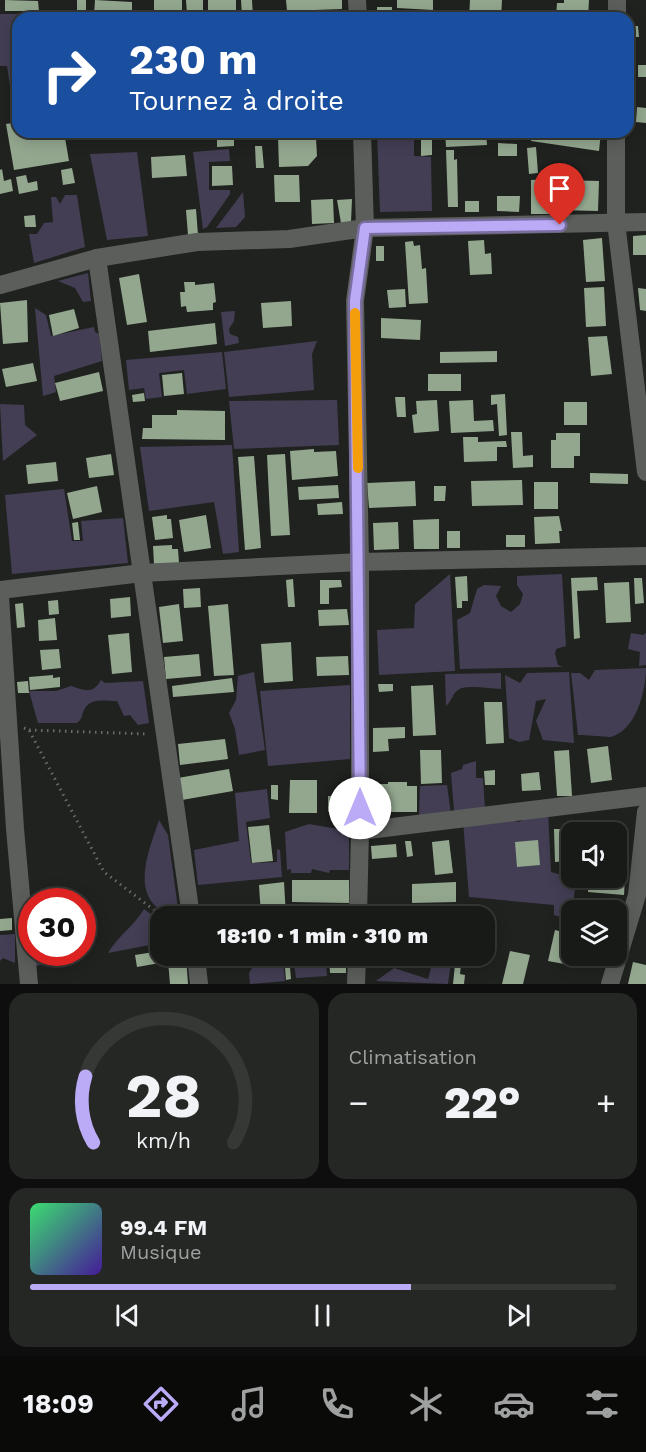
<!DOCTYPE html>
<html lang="fr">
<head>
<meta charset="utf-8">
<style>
	:root { --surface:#181a17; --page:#252724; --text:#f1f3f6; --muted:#9fa1a1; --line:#363836; --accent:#bbaaf6 }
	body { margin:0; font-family:"Work Sans",sans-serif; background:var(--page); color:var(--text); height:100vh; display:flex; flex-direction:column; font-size:22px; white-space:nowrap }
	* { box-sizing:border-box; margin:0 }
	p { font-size:20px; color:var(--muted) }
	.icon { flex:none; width:33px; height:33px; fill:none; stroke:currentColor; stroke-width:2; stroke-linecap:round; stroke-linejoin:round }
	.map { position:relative; height:984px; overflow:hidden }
	.details { display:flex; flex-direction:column; gap:9px; padding:9px; background:#0d0e0d; flex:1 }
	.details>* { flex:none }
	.guide { position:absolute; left:12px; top:12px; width:622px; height:126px; border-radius:18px; box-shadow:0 3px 15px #0003,0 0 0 2px var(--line); background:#1a4fa0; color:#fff; overflow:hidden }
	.tools { position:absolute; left:561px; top:822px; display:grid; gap:12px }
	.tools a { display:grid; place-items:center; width:66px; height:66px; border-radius:12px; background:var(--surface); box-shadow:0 3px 15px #0003,0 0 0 2px var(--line); font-size:30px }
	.speed { position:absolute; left:18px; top:888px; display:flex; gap:12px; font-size:30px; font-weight:700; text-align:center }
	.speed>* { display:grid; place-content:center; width:78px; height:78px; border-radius:50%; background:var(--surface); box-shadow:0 3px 15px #0003,0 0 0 2px var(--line); line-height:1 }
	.speed .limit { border:9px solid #d22; background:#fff; color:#111 }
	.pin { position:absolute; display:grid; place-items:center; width:51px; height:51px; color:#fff; margin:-62px -26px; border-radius:50% 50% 50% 0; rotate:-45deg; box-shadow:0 0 6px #0007 }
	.pin .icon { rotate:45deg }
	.me { position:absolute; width:66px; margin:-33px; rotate:0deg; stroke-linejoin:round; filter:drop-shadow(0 0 4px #0008) }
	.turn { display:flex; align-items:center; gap:21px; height:126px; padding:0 18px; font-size:27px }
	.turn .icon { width:78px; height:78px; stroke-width:2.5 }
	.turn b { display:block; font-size:42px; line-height:51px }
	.big { font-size:45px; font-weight:800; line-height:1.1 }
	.details .tile { flex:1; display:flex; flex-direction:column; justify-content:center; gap:9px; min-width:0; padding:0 21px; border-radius:18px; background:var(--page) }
	.details .dial { align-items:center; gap:0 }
	.dial svg { height:156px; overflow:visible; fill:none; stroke:var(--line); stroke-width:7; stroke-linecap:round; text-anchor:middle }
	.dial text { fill:var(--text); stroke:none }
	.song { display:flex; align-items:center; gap:18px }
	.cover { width:72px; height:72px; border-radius:9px; background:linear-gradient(135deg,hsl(140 70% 55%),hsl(260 70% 35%)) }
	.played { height:6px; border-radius:3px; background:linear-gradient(90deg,var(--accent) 65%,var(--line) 65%) }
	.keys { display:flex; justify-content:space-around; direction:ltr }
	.heat { display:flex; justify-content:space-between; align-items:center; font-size:33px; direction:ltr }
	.details .tiles { flex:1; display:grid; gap:9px; grid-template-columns:1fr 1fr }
	.tile:last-child { grid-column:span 2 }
	.trip { position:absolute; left:150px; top:906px; width:345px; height:60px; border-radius:18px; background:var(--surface); box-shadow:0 3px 15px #0003,0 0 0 2px var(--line); font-weight:800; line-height:60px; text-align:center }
	.tabs { display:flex; height:96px; justify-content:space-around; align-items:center; background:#0a0a09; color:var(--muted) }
	.tabs .icon { width:42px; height:42px }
	.tabs .on { color:var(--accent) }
	.tabs b { font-size:27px; color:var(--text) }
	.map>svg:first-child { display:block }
</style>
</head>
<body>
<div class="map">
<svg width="646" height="984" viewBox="0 0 646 984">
	<rect width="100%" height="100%" fill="#20221f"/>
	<g fill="#433e54">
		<path d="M 0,14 L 42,14 L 43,18 L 18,18 L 18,51 L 11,56 L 10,62 L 18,71 L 18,96 L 12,99 L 7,66 L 0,66 Z"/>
		<path d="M 377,132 L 430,132 L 414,133 L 414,156 L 431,157 L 432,211 L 380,212 Z"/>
		<path d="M 229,149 L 230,161 L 209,162 L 209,190 L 230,190 L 230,194 L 207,227 L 203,229 L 193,152 Z"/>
		<path d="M 137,152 L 148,236 L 107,240 L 90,154 Z"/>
		<path d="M 243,192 L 245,217 L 236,227 L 216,228 Z"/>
		<path d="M 65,195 L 77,195 L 85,247 L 34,263 L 29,234 L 37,234 L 44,223 L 53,222 L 51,197 L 56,197 L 60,204 Z"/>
		<path d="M 88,273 L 91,301 L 83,302 L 75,288 L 58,281 Z"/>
		<path d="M 35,308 L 46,315 L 51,336 L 94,327 L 95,332 L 99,334 L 102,361 L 54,376 L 56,392 L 43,396 Z"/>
		<path d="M 235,311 L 234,321 L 229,329 L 230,334 L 238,337 L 239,343 L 225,346 L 221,312 Z"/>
		<path d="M 317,341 L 312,354 L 314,390 L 229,397 L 224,352 Z"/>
		<path d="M 222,352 L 226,389 L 187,394 L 184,370 L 159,373 L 162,397 L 146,399 L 144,388 L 129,390 L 126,360 Z"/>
		<path d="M 337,400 L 339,445 L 234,449 L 229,401 Z"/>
		<path d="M 0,404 L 24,405 L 25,425 L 37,435 L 3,461 Z"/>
		<path d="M 232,445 L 239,552 L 223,554 L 214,502 L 149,511 L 140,447 Z"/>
		<path d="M 64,489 L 72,541 L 83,541 L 81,521 L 123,518 L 128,563 L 12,574 L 5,495 Z"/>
		<path d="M 450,574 L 455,671 L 379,675 L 377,630 L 414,628 L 415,604 Z"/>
		<path d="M 562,574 L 566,646 L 556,649 L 555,654 L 558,665 L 563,667 L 460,669 L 457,620 L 470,613 L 477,589 L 484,585 L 501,586 L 496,596 L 501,606 L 511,612 L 520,604 L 523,594 L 517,585 L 517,576 Z"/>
		<path d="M 631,633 L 643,635 L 646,633 L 646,665 L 639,666 L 640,652 L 628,649 Z"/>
		<path d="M 646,668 C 646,691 636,730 611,737 C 608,737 584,735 578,735 L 571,673 L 580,673 L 589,680 L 595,670 Z"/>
		<path d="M 254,672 L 265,750 L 239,755 L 235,729 L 229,713 L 236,700 L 238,676 Z"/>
		<path d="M 569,672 L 574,743 L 543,740 L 536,721 L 546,699 L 536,701 L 529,740 L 519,742 L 509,738 L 505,675 L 520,683 L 527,673 Z"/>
		<path d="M 501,673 L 501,689 C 490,689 465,684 458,690 C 452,694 452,701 446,706 L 445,674 Z"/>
		<path d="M 101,680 L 105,683 L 143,681 L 149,723 L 138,725 L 130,715 L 124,716 L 117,701 C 105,701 90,697 84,710 C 81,716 83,718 77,723 L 38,723 L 29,691 L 56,691 L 71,686 C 83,690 93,695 101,680 Z"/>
		<path d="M 350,685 L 350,759 L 268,766 L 260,691 Z"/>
		<path d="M 476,761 L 476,778 L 483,778 L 485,809 L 454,811 L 451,773 L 462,769 L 463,765 Z"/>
		<path d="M 447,785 L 451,814 L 419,816 L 420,786 Z"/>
		<path d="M 267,789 L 270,818 L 246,822 L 251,863 L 277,862 L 277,849 L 280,850 L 282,877 L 198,885 L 194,850 L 239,841 L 235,793 Z"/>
		<path d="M 548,811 L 551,872 L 576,879 L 573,905 L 597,910 L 572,910 L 571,920 L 554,915 L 554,905 L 469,897 L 463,821 L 500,817 L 518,822 Z"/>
		<path d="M 159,820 L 168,835 L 179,916 C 169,917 166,914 158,908 C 132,888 151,845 159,820 Z"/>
		<path d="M 309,824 L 349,831 L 349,870 L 330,870 L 329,873 L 312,869 L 311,873 L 291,873 L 291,869 L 287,870 L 285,832 Z"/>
		<path d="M 144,909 L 160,921 L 160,943 L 108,953 C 118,936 134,926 144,909 Z"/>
		<path d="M 456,910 L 456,916 L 369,916 L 369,911 Z"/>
		<path d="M 15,934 L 15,963 L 3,958 L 0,961 L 0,935 Z"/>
		<path d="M 34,953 L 77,953 L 83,957 L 35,966 Z"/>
		<path d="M 293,956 L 306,956 L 317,965 L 326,964 L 327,976 L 296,978 Z"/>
		<path d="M 283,961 L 285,981 L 250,984 L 249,973 L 256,962 Z"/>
		<path d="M 433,961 L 451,962 L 448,984 L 376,981 L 394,968 L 428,979 Z"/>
	</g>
	<g fill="#93a78f">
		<path d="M 5,0 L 38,1 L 39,11 L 5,11 Z"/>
		<rect x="77" y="0" width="9" height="15"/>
		<path d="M 95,0 L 132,2 L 132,16 L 94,15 Z"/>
		<rect x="154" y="0" width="28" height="14"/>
		<path d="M 186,0 L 203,0 L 203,13 L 187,14 Z"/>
		<rect x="208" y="0" width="28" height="13"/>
		<path d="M 241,0 L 252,0 L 253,18 L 237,18 L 242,16 Z"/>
		<path d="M 286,0 L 342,0 L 342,9 L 287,11 Z"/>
		<path d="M 397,0 L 433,0 L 433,10 L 397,8 Z"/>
		<path d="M 470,0 L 502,0 L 501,18 L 469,18 Z"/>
		<path d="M 564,0 L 589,0 L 588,18 L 556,17 L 557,3 L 564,3 Z"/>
		<path d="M 377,7 L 392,7 L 392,16 L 372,16 L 372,10 L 377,10 Z"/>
		<path d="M 629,26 L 638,26 L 639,37 L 629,37 Z"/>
		<rect x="638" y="65" width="8" height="12"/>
		<path d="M 628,95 L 635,96 L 634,112 L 628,112 Z"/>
		<path d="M 637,107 L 646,108 L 646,123 L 636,122 Z"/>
		<path d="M 18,122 L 18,132 L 64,132 L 69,161 L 14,170 L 6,124 Z"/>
		<path d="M 445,132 L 486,132 L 487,145 L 446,147 Z"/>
		<path d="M 494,132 L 526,132 L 525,140 L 494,137 Z"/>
		<path d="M 532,132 L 601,132 L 599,151 L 531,141 Z"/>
		<path d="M 234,133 L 234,146 L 217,147 L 217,134 Z"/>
		<path d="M 421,135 L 432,135 L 432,155 L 421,156 Z"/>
		<path d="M 278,138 L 316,138 L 317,156 L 308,166 L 279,167 Z"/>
		<path d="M 498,143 L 517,144 L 517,156 L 498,156 Z"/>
		<path d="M 255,146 L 262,146 L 264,168 L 256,168 Z"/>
		<path d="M 536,147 L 538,173 L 529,174 L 527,148 Z"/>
		<path d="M 446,150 L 454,150 L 454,160 L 457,159 L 458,207 L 448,207 Z"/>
		<path d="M 185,155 L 187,176 L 152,178 L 151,157 Z"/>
		<path d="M 212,166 L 232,166 L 233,185 L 212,186 Z"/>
		<path d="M 72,168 L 75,183 L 63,185 L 61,170 Z"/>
		<path d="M 2,169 L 4,181 L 11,179 L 13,191 L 0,194 L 0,170 Z"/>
		<path d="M 26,175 L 28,183 L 37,181 L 38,190 L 19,194 L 16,177 Z"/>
		<path d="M 274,175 L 299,175 L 300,202 L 275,202 Z"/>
		<path d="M 554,179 L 554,214 L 531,214 L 531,180 Z"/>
		<path d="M 558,180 L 599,181 L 598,211 L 557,210 Z"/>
		<path d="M 497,196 L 520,196 L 519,212 L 497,211 Z"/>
		<path d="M 333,199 L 334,223 L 312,224 L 311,200 Z"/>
		<path d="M 352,199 L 351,222 L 341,223 L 337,200 Z"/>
		<rect x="465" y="201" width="14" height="11"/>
		<path d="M 196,209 L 198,235 L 188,235 L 186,210 Z"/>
		<path d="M 35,215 L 36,227 L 25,227 L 24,216 Z"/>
		<path d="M 646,235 L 646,255 L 633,255 L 633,236 Z"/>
		<path d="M 602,238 L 605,281 L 586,282 L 583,240 Z"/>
		<path d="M 484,240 L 485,254 L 491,253 L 492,274 L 470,275 L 468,241 Z"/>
		<path d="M 413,241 L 414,246 L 420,245 L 422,269 L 426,268 L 428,303 L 409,304 L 405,242 Z"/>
		<rect x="376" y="246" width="8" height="15"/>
		<path d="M 139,274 L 147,322 L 127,325 L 119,278 Z"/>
		<path d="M 184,282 L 195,282 L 195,285 L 214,283 L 216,302 L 213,303 L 213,310 L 187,312 L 186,306 L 181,307 L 180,292 L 185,292 Z"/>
		<path d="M 604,287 L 606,326 L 586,327 L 584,288 Z"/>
		<path d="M 638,288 L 646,289 L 646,311 L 640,310 Z"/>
		<path d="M 405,289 L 406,307 L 389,308 L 387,290 Z"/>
		<path d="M 27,300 L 28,342 L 3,344 L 0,303 Z"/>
		<path d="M 291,301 L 292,326 L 263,328 L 261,303 Z"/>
		<path d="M 74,309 L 79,328 L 53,336 L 49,315 Z"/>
		<path d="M 381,318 L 421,320 L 420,340 L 381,338 Z"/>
		<path d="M 215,323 L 217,344 L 150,352 L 148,331 Z"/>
		<path d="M 607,336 L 612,374 L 591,376 L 588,337 Z"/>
		<path d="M 497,351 L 497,362 L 440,363 L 440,352 Z"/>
		<path d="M 33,363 L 37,381 L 6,387 L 2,369 Z"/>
		<path d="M 99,372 L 103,391 L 60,401 L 55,383 Z"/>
		<path d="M 182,373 L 184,394 L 164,396 L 162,375 Z"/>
		<rect x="428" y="374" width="33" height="17"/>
		<path d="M 144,393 L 145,401 L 133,402 L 132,395 Z"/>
		<path d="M 505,394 L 507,435 L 499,436 L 497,404 L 491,405 L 491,395 Z"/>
		<path d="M 395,397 L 405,397 L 406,417 L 397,417 Z"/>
		<path d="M 437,400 L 439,431 L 414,433 L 412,415 L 417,414 L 416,401 Z"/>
		<path d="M 473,400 L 474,421 L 493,420 L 494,431 L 451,433 L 449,401 Z"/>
		<rect x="564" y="402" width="23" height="23"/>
		<path d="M 177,410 L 225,411 L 225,440 L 142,439 L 143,428 L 152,428 L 152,415 L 177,415 Z"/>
		<path d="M 511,432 L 522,432 L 523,456 L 533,455 L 533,467 L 513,468 Z"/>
		<path d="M 556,433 L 580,433 L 580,456 L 574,456 L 574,468 L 551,468 L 551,440 L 556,440 Z"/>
		<path d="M 463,437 L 478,437 L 478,442 L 506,441 L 507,447 L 497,447 L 497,461 L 464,462 Z"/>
		<path d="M 314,449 L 314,452 L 336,451 L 338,476 L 292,480 L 290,451 Z"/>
		<path d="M 111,454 L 114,475 L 89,478 L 86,458 Z"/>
		<path d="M 285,454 L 290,535 L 271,536 L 267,455 Z"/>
		<path d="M 254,456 L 261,548 L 245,550 L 238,457 Z"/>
		<path d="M 56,462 L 58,481 L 28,484 L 26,465 Z"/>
		<path d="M 590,473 L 628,474 L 628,484 L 590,483 Z"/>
		<path d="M 522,480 L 523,505 L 472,506 L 471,481 Z"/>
		<path d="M 415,481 L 416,506 L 369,508 L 367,483 Z"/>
		<rect x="534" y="482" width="24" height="27"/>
		<path d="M 338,485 L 339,498 L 299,500 L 298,487 Z"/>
		<path d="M 97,486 L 102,512 L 73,519 L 67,493 Z"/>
		<path d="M 434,486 L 446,486 L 445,501 L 434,501 Z"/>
		<path d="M 342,502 L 343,514 L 318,515 L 317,504 Z"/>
		<path d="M 167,515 L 167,519 L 171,519 L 173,538 L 155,540 L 152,517 Z"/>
		<path d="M 206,515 L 211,548 L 184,552 L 179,520 Z"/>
		<path d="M 559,516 L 562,531 L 559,531 L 560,543 L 535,544 L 534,517 Z"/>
		<path d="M 439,519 L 439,549 L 414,549 L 413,520 Z"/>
		<path d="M 78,522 L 80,540 L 74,540 L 72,523 Z"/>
		<path d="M 398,522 L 399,549 L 374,550 L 373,523 Z"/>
		<rect x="447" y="531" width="13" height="17"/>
		<rect x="506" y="535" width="19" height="12"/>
		<path d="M 172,545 L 172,549 L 178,549 L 179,563 L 154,564 L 153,546 Z"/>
		<path d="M 467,576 L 468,601 L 462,601 L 462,608 L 457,608 L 455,577 Z"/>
		<path d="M 597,577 L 598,590 L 577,591 L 580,638 L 574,639 L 571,578 Z"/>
		<path d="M 634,578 L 642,578 L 644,603 L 635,604 Z"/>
		<path d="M 293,579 L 295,607 L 288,607 L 286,580 Z"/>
		<path d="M 320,580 L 341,580 L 342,587 L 329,588 L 329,604 L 320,604 Z"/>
		<path d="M 629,582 L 631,622 L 606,623 L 604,583 Z"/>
		<path d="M 200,588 L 201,607 L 184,608 L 183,589 Z"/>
		<path d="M 130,597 L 131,616 L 111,618 L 110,599 Z"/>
		<path d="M 58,600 L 59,614 L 49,615 L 48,601 Z"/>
		<path d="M 23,603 L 25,627 L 17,628 L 15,604 Z"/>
		<path d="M 179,604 L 183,641 L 163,643 L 159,607 Z"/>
		<path d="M 228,604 L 234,675 L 214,676 L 208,606 Z"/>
		<path d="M 347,609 L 349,625 L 319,626 L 318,610 Z"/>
		<path d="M 55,618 L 57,640 L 39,641 L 38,620 Z"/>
		<path d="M 129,633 L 132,672 L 112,674 L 108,635 Z"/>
		<path d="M 291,642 L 293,681 L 264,683 L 261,644 Z"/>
		<path d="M 59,649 L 61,668 L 42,670 L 40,650 Z"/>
		<path d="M 199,654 L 201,676 L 166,679 L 164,657 Z"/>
		<path d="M 348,656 L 349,675 L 317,676 L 316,657 Z"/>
		<path d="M 53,675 L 53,678 L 60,677 L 60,687 L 30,690 L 29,677 Z"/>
		<path d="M 232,678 L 234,692 L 173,697 L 172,686 Z"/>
		<path d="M 28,681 L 29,693 L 18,693 L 17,682 Z"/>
		<path d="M 378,684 L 393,684 L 393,691 L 379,692 Z"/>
		<path d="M 433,685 L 436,735 L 413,736 L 411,686 Z"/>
		<path d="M 484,702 L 502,702 L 504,743 L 486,744 Z"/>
		<path d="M 405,727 L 405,738 L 388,739 L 389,751 L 373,752 L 373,728 Z"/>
		<path d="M 225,739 L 228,759 L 180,765 L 178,744 Z"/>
		<path d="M 608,746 L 612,780 L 591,783 L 587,749 Z"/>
		<path d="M 420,750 L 441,750 L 442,783 L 421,784 Z"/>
		<path d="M 569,750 L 572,796 L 557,796 L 554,751 Z"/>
		<path d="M 229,769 L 233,791 L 182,800 L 178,778 Z"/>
		<path d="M 495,770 L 495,785 L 485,785 L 484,771 Z"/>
		<path d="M 539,772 L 541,790 L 522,791 L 521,774 Z"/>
		<path d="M 290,780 L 317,780 L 317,813 L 289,813 Z"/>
		<path d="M 388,782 L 407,782 L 407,786 L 417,786 L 417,812 L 379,812 L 379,784 L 388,784 Z"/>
		<path d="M 271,785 L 278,785 L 278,800 L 271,799 Z"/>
		<path d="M 328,796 L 346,796 L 346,799 L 350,799 L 350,811 L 328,812 Z"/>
		<path d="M 269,825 L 273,861 L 252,863 L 248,827 Z"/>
		<path d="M 554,829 L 569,829 L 570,861 L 555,862 Z"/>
		<path d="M 616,839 L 629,839 L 628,857 L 616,856 Z"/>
		<path d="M 449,840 L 453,873 L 435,875 L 432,842 Z"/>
		<path d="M 538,840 L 540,865 L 517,867 L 515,842 Z"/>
		<path d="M 405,841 L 411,841 L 413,856 L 407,857 Z"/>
		<path d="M 396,844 L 397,857 L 372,859 L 371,846 Z"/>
		<path d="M 625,877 L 624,895 L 588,892 L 589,878 Z"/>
		<path d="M 292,880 L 349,880 L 349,903 L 292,902 Z"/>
		<path d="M 284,882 L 286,916 L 261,916 L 259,885 Z"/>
		<path d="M 456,882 L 456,902 L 412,903 L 412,884 Z"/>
		<path d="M 12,918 L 12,930 L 0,931 L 0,919 Z"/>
		<path d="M 555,930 L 572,934 L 570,965 L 548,961 Z"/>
		<path d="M 160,951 L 160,956 L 171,958 L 165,959 L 166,962 L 137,967 L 135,955 Z"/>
		<path d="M 510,951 L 530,955 L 523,984 L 502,984 Z"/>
		<path d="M 181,956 L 186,956 L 188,984 L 170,984 L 168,961 L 181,959 Z"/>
		<path d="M 207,956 L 219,956 L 220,967 L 208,968 Z"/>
		<path d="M 284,956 L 289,956 L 291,979 L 286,980 Z"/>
		<path d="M 329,956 L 346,956 L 346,973 L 330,973 Z"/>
		<path d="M 465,956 L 477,956 L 476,967 L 464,967 Z"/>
		<path d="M 633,962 L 646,965 L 646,984 L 628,984 Z"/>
		<path d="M 455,964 L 461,965 L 460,974 L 465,975 L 464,984 L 453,984 Z"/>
	</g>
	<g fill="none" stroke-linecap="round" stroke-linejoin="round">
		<g stroke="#6b6c6a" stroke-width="3" stroke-dasharray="1.5 4.5" stroke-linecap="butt">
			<path d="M 24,728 L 29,730 L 104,872 L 162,916"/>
			<path d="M 29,730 L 147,734"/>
		</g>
		<g stroke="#5b5e5b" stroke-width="18">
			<path d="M 357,0 L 358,18"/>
			<path d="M 617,18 L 617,0"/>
			<path d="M 616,132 L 616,222 L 646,472"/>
			<path d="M 97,258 L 191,916"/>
			<path d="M 0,285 L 97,258 L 197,242 L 289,239 L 365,228 L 646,222"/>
			<path d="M 0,590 L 142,573 L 360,562 L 646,556"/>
			<path d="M 0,597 L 15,829 L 29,984"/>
			<path d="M 360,831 L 646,796"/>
			<path d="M 358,916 L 360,831 L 360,562 L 355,301 L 365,228 L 362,132"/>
			<path d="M 196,956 L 199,984"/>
			<path d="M 356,984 L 357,956"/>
			<path d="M 610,984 L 637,895 L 646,812"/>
		</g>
	</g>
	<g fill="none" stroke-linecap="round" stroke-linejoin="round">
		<defs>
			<path id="route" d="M 360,808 L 355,301 L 365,228 L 560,225"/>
		</defs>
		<use href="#route" stroke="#7a6ea0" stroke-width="15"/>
		<use href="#route" stroke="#bbaaf6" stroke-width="10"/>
		<path stroke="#f59e0b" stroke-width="10" d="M 355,313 L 358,468"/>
	</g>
</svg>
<div class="tools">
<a><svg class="icon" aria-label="sound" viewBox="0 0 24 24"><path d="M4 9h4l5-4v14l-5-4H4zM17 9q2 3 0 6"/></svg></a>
<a><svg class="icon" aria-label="layers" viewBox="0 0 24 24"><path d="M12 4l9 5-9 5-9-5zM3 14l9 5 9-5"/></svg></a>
</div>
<div class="speed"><div class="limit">30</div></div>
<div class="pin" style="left:560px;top:225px;background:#d93025"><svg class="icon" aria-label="arrive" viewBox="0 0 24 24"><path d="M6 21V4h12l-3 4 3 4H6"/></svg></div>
<svg class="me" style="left:360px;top:808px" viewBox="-20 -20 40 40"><circle r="19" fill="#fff"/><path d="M0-13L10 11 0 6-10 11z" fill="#bbaaf6"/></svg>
<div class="trip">18:10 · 1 min · 310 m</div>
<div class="guide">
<div class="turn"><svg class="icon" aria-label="right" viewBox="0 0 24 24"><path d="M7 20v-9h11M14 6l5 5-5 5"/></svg><div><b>230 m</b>Tournez à droite</div></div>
</div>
</div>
<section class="details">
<div class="tiles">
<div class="tile dial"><svg viewBox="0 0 100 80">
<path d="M14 69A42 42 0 1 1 86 69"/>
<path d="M14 69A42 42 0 0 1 10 35" stroke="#bbaaf6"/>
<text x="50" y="56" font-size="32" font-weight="700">28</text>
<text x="50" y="72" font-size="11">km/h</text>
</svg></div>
<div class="tile"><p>Climatisation</p>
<div class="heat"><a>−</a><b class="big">22°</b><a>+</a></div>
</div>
<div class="tile">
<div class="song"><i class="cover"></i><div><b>99.4 FM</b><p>Musique</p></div></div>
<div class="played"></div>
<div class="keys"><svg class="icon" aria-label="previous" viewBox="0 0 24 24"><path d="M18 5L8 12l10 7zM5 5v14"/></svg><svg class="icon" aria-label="pause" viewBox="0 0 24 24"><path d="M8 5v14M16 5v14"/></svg><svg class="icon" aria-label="next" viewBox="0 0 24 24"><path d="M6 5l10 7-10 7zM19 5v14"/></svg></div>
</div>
</div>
</section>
<nav class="tabs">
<b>18:09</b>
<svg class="icon on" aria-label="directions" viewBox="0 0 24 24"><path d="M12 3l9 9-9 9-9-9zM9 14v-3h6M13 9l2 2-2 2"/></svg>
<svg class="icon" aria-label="music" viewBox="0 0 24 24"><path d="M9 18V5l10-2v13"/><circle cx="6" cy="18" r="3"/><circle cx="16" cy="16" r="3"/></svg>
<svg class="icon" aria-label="phone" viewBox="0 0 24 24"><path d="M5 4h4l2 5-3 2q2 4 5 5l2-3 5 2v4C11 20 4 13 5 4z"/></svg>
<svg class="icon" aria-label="climate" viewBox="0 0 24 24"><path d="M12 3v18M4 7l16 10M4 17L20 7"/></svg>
<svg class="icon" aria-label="car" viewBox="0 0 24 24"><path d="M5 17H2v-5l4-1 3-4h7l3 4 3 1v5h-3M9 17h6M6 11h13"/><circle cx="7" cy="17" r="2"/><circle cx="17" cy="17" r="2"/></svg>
<svg class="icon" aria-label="filters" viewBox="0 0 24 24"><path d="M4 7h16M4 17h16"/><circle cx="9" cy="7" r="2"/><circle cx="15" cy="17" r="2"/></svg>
</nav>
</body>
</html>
